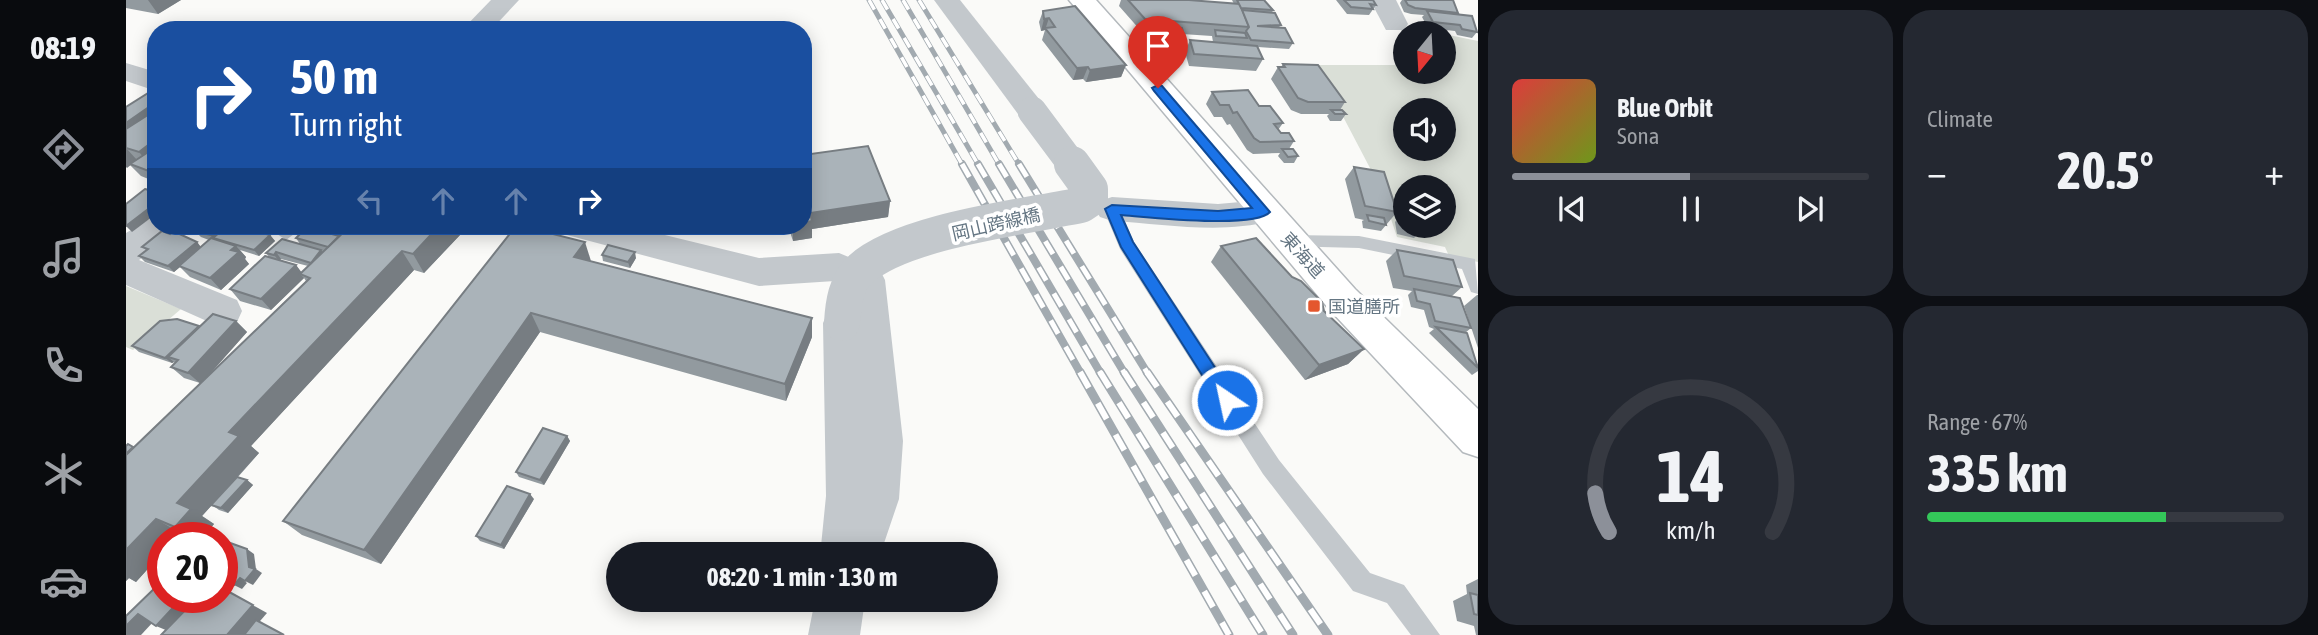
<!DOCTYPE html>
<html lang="en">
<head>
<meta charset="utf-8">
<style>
	:root { --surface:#171b24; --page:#242831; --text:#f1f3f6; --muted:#9ea1a6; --line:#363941; --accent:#8c9099 }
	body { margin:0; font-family:"Asap Condensed","Noto Sans JP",sans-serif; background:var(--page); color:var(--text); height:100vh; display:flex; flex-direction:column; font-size:26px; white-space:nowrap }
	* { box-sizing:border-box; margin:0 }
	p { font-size:23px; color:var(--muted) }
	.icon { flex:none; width:38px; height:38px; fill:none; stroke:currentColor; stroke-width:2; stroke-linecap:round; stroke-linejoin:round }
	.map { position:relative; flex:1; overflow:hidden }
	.drawer { display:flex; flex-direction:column; gap:10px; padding:10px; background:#0d0f14; width:840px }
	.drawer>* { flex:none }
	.hud { position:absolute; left:21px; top:21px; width:665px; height:214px; border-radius:28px; box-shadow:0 4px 18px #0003; background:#1a4fa0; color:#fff; overflow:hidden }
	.needle { width:46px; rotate:198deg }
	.controls { position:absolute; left:1267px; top:21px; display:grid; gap:14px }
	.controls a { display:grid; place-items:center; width:63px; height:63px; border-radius:50%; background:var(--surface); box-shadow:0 4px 18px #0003; font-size:35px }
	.speed { position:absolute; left:21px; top:522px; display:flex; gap:14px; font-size:35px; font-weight:700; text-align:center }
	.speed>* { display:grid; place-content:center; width:91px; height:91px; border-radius:50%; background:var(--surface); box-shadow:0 4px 18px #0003; line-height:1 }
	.speed .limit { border:10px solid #d22; background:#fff; color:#111 }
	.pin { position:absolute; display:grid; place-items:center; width:60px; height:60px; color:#fff; margin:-72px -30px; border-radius:50% 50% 50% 0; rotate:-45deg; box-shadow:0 0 7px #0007 }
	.pin .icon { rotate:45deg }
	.me { position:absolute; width:77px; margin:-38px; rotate:326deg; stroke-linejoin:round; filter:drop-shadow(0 0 5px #0008) }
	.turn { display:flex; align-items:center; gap:24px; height:147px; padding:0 28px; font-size:32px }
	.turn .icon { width:91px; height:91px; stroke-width:2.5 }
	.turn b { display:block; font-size:49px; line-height:60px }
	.lanes { display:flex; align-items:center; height:66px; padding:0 28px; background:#0003; justify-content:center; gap:35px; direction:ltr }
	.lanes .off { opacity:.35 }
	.big { font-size:52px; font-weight:700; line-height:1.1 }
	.drawer .card { flex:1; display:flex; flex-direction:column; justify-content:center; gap:10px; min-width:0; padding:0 24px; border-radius:28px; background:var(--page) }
	.drawer .dial { align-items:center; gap:0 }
	.dial svg { height:182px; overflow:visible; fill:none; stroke:var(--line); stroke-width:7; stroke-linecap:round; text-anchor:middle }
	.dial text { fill:var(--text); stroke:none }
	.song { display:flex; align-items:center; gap:21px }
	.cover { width:84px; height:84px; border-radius:10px; background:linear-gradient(135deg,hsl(0 70% 55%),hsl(80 70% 35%)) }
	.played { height:7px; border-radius:4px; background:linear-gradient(90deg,var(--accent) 50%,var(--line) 50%) }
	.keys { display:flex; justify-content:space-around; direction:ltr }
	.heat { display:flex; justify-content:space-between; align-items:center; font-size:38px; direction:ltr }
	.charge { height:10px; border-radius:5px; background:linear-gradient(90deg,#34c759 67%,var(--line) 0) }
	.drawer .tiles { flex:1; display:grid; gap:10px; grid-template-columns:repeat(2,1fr) }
	.trip { position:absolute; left:480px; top:542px; width:392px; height:70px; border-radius:35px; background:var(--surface); box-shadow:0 4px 18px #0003; font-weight:700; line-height:70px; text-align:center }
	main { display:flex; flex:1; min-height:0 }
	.dock { display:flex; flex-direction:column; width:126px; justify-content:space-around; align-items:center; background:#090b0e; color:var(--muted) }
	.dock .icon { width:49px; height:49px }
	.dock .selected { color:var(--accent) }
	.dock b { font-size:32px; color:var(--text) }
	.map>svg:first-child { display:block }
</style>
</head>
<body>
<main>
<nav class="dock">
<b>08:19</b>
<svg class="icon selected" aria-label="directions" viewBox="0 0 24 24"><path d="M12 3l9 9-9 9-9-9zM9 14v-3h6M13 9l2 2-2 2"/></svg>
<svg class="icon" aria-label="music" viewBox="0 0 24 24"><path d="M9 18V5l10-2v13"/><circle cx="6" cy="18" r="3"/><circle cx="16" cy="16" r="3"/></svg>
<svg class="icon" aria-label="phone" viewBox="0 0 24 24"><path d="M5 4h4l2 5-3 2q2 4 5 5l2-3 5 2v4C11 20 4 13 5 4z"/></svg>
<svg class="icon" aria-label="climate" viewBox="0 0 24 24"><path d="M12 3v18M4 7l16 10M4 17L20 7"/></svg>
<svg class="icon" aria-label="car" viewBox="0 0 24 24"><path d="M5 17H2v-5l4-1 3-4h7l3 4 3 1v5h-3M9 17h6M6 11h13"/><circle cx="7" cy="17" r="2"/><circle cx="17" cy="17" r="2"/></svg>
</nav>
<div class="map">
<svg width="1352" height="635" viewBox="0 0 1352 635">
	<rect width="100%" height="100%" fill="#fafaf8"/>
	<g fill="#dadfd7" fill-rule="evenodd">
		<path d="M 1318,34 L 1352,41 L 1352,262 L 1323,256 L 1319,247 L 1271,237 L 1255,189 L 1190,65 L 1279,65 L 1279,72 L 1318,72 ZM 1279,110 L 1318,110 L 1318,149 L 1279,149 ZM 1279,187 L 1318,187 L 1318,226 L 1279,226 Z"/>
		<path d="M 0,286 L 55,309 L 7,350 L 0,347 Z"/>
	</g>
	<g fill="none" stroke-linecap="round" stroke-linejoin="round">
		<defs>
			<path id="trunk" d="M 943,0 L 970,0 L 1229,289 L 1352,409 L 1352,457 L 1337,452 L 1203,309 Z"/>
		</defs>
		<use href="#trunk" stroke="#b4b9bd" stroke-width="3"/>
		<g fill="#c3c8cc" fill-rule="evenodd">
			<path d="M 976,197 L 992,205 L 1008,242 L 1153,460 L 1244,573 L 1278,585 L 1314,635 L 1285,635 L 1261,603 L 1227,591 L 1137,474 L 994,249 L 979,213 L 968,203 Z"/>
			<path d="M 159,226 L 179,226 L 160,240 L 151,234 Z"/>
			<path d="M 1164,235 L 1233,236 L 1349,259 L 1352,294 L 1345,292 L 1336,269 L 1233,248 L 1158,246 L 1155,241 L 1158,236 Z"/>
		</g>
		<g fill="#c3c8cc" fill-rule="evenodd">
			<path d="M 365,0 L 393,0 L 365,30 L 336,30 Z"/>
			<path d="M 808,0 L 834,0 L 917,104 L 921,111 L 917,118 L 906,120 L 895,118 Z"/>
			<path d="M 1244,0 L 1270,0 L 1282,24 L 1278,30 L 1260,30 Z"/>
			<path d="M 0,63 L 30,72 L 30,91 L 0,81 Z"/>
			<path d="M 986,197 L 1092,204 L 1137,200 L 1149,204 L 1154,212 L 1149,220 C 1097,235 1039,224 986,221 L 974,217 L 969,209 L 974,201 Z"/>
			<path d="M 30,215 L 30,226 L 52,226 L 47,235 L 13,260 L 111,300 L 116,311 L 111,322 L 97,326 L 83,322 L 0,285 L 0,233 Z"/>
			<path d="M 436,226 L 502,226 L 633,258 L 713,253 L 754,270 L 759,280 L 777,441 L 773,499 L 754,555 L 699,555 L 695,546 L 700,496 L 697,323 L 702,312 L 716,308 L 725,310 L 723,288 L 709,281 L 633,286 L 441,235 Z"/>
			<path d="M 689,600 L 739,600 L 734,635 L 682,635 Z"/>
		</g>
		<use href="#trunk" fill="#fff" fill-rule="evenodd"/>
		<defs>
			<g id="rail-far2">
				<path d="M 743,0 L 837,166"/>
				<path d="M 756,0 L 853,166"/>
				<path d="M 777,0 L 874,166"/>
				<path d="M 793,0 L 894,166"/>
			</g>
			<g id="rail-far1">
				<path d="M 836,164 L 955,374"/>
				<path d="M 852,164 L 975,374"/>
				<path d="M 873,164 L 999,374"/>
				<path d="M 893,164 L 1022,374"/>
			</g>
			<g id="rail">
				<path d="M 954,372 L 1103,635"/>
				<path d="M 974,372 L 1137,635"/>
				<path d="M 998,372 L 1167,635"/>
				<path d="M 1021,372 L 1202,635"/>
			</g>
		</defs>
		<use href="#rail-far2" stroke="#a2aab0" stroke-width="5"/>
		<use href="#rail-far1" stroke="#a2aab0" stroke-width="8"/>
		<use href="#rail" stroke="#a2aab0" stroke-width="9"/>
		<use href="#rail-far2" stroke="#fff" stroke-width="3.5" stroke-dasharray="11" stroke-linecap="butt"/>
		<use href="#rail-far1" stroke="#fff" stroke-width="5" stroke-dasharray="15" stroke-linecap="butt"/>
		<use href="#rail" stroke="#fff" stroke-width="6" stroke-dasharray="18" stroke-linecap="butt"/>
		<path stroke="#c3c8cc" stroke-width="29" d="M 906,111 L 947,166"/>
		<path stroke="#c3c8cc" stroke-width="36" d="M 716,323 C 717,305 720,281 735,269 C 777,231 898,217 955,205 L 964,199 L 964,189 L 946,164"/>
	</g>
	<g fill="#929a9f" fill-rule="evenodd">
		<path d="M 0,0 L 55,0 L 32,14 L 0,8 Z"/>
		<path d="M 995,0 L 1063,0 L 1108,4 L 1106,0 L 1138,0 L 1147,10 L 1146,13 L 1155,25 L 1153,27 L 1167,43 L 1163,49 L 1132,47 L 1137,59 L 1130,71 L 1063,66 L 1059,52 L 1064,40 L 1087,42 L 1086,36 L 1056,34 L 1054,38 L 1016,35 L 1015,31 L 993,6 Z"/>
		<path d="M 1210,0 L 1247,0 L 1250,5 L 1243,15 L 1221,14 Z"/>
		<path d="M 1276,0 L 1327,0 L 1332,13 L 1331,14 L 1351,32 L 1346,38 L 1331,35 L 1329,31 L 1302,28 L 1296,17 L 1298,15 L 1285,14 L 1278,12 L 1274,3 Z"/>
		<path d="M 917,11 L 1000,65 L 995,77 L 960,82 L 957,79 L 947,80 L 916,40 L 919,30 L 915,31 L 913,22 Z"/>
		<path d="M 1157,64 L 1219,102 L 1214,110 L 1220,114 L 1215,121 L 1204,121 L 1201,116 L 1203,114 L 1175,114 L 1165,110 L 1145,79 L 1152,67 L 1155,67 Z"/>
		<path d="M 30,88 L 30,182 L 15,176 L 4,165 L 0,167 L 0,107 Z"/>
		<path d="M 1086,92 L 1133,106 L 1157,123 L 1152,130 L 1155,133 L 1168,141 L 1163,149 L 1172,156 L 1168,163 L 1158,163 L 1152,156 L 1154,153 L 1127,154 L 1121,150 L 1104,124 L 1101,125 L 1096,117 L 1088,117 L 1080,104 Z"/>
		<path d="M 1228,167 L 1271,212 L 1255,231 L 1237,228 L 1236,221 L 1238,220 L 1229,218 L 1219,179 Z"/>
		<path d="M 764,201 L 762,217 L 686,229 L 686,238 L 667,241 L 664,232 L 644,235 L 641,226 L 677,226 Z"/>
		<path d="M 1274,216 L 1294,232 L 1288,238 L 1271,234 L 1269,222 Z"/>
		<path d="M 53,226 L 111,226 L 144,235 L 149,241 L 133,256 L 114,250 L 120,257 L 119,259 L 123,264 L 95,290 L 64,277 L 54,267 L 48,272 L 19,262 L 13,256 L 20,250 L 16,247 L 71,242 L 75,247 L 83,240 L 75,237 L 69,231 Z"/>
		<path d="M 194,226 L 329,226 L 334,235 L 298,273 L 288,270 L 125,446 L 133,453 L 112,477 L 121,480 L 127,485 L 102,513 L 93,510 L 86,505 L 76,516 L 88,524 L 77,537 L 64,537 L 54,533 L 37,537 L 37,552 L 10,582 L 3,578 L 0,581 L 0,446 L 8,447 L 74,383 L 58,378 L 45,367 L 49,363 L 48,362 L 46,363 L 13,352 L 6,346 L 73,327 L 110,321 L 121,332 L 80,378 L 180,281 L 178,278 L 145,310 L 114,301 L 104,289 L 144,258 L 140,253 L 174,244 L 170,238 L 213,236 L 217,232 ZM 155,259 L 182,266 L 176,273 L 170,265 L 153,261 Z"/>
		<path d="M 1095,246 L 1198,311 L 1238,349 L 1222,364 L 1179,380 L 1085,262 Z"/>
		<path d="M 1271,250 L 1336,287 L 1326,296 L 1345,328 L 1339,333 L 1352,366 L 1352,371 L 1346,375 L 1303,333 L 1308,329 L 1303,327 L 1298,310 L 1285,307 L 1282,295 L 1286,291 L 1267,288 L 1260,261 Z"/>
		<path d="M 476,255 L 510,258 L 504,268 L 477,261 Z"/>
		<path d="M 465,261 L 686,318 L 686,337 L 660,401 L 414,332 L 255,564 L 176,535 L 157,521 Z"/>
		<path d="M 1351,295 L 1352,295 L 1352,348 L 1338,306 Z"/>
		<path d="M 441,436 L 444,441 L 418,485 L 393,477 L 390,472 Z"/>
		<path d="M 408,499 L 378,549 L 354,541 L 350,536 Z"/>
		<path d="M 1352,579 L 1352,635 L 1350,635 L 1348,626 L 1331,621 L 1327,601 L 1341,594 L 1340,585 Z"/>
	</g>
	<g fill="#777d82">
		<path d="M 22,0 L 55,0 L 32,14 Z"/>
		<path d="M 923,18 L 919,30 L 915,31 L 918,19 Z"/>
		<path d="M 1000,65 L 995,77 L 960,82 L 964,70 Z"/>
		<path d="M 962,67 L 957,79 L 947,80 L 951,68 Z"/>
		<path d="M 30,102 L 30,121 L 0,143 L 0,123 Z"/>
		<path d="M 30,139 L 30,159 L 23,164 L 13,152 Z"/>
		<path d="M 0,148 L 11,160 L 1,168 L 0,167 Z"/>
		<path d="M 764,201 L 762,217 L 686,229 L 686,238 L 667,241 L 667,226 L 677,226 L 677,223 L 684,213 Z"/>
		<path d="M 30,203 L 30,214 L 6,232 L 0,226 Z"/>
		<path d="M 95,226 L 107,226 L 87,238 L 90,242 L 84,235 Z"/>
		<path d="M 313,226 L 329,226 L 334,235 L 298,273 L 287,254 Z"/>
		<path d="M 643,226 L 664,226 L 664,232 L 644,235 Z"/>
		<path d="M 144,235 L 149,241 L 133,256 L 128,250 Z"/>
		<path d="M 71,242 L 76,249 L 53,266 L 54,267 L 48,272 L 42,266 Z"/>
		<path d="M 459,242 L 465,261 L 448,257 Z"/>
		<path d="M 110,246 L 120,257 L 119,259 L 123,264 L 95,290 L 84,278 L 105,250 Z"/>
		<path d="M 195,250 L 200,256 L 185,263 Z"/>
		<path d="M 276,251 L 288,270 L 125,446 L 133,453 L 76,516 L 88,524 L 77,537 L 67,537 L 49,527 L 51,503 L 103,432 Z"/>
		<path d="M 150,252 L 155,259 L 153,261 L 148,255 Z"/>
		<path d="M 509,252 L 510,258 L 504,268 L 502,262 Z"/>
		<path d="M 170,265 L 178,276 L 174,274 L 178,278 L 145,310 L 135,299 Z"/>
		<path d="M 405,313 L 414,332 L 255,564 L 238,550 Z"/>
		<path d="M 686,318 L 686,337 L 660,401 L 659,384 Z"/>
		<path d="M 110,321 L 121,332 L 75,384 L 62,373 Z"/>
		<path d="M 73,326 L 42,357 L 48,362 L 46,363 L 39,358 Z"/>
		<path d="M 1238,349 L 1222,364 L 1179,380 L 1193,365 Z"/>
		<path d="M 441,436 L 444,441 L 418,485 L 414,480 Z"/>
		<path d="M 121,480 L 127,485 L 102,513 L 95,508 Z"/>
		<path d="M 404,494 L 408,499 L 378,549 L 375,545 Z"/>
		<path d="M 30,519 L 54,533 L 51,537 L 37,537 L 37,552 L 10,582 L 3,578 L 0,581 L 0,550 Z"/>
		<path d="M 121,549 L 128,554 L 130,569 L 136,573 L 127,585 L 119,581 L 123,567 Z"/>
		<path d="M 114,578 L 121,583 L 116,589 L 108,585 Z"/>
		<path d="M 96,588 L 141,613 L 122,635 L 101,635 Z"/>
		<path d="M 57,597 L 66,597 L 75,602 L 47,633 L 30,626 Z"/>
		<path d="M 12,614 L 28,621 L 15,635 L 0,635 L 0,626 Z"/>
	</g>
	<g fill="#aab3b9" stroke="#777d82" stroke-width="2">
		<path d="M 1002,0 L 1063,0 L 1114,4 L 1123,27 L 1019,19 Z"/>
		<path d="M 1111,0 L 1138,0 L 1147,10 L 1115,8 Z"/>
		<path d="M 1218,0 L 1247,0 L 1250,5 L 1244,4 L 1247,9 L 1225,7 Z"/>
		<path d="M 1279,0 L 1327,0 L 1332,13 L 1289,8 L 1282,5 Z"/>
		<path d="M 949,6 L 1000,65 L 964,70 L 962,67 L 951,68 L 919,28 L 929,27 L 923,18 L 918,19 L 917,11 Z"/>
		<path d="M 1116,10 L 1149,13 L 1155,25 L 1131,26 L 1159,28 L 1167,43 L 1125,40 L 1120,31 L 1123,27 Z"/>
		<path d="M 1301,11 L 1346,16 L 1351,32 L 1336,29 L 1334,25 L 1307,22 Z"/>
		<path d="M 1017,24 L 1056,28 L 1057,32 L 1018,29 Z"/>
		<path d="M 1089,30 L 1119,33 L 1121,38 L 1090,36 Z"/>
		<path d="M 1064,40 L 1131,46 L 1137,59 L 1068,54 Z"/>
		<path d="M 1157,64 L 1192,65 L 1219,102 L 1182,102 L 1172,98 L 1152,67 L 1159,67 Z"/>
		<path d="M 30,88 L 30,102 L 0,123 L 0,107 Z"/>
		<path d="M 1122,90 L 1133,106 L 1144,106 L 1157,123 L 1148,124 L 1155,133 L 1163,133 L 1168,141 L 1134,142 L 1128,138 L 1111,112 L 1107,113 L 1103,105 L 1094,105 L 1086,92 Z"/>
		<path d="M 1205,110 L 1216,110 L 1220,114 L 1209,114 Z"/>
		<path d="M 25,113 L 30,114 L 30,139 L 13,152 L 0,148 L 0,129 Z"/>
		<path d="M 742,146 L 764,201 L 684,213 L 686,221 L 677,223 L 677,155 Z"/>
		<path d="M 30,147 L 30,172 L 28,173 L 4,164 Z"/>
		<path d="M 1156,149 L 1167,149 L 1172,156 L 1162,157 Z"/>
		<path d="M 1228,167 L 1258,172 L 1271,212 L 1239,206 Z"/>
		<path d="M 19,189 L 30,192 L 30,203 L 0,226 L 0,204 Z"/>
		<path d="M 1241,215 L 1258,218 L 1260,225 L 1243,221 Z"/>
		<path d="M 1274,216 L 1279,217 L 1279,226 L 1292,226 L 1294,232 L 1277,228 Z"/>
		<path d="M 67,226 L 95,226 L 84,235 L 69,231 L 73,228 Z"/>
		<path d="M 101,226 L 111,226 L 144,235 L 128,250 L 87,238 Z"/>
		<path d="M 212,226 L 224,226 L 221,228 Z"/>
		<path d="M 224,226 L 313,226 L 287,254 L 276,251 L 103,432 L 113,436 L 51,503 L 65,509 L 49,527 L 30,519 L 0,550 L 0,455 L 184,278 L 174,274 Z"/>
		<path d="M 390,226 L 395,226 L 459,242 L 448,257 L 686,318 L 659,384 L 405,313 L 238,550 L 157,521 Z"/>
		<path d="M 181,227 L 213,236 L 202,247 L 170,238 Z"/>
		<path d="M 36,231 L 44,234 L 47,231 L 71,242 L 42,266 L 13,256 L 22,249 L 16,247 Z"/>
		<path d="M 85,238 L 110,246 L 105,250 L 113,252 L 84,278 L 53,266 Z"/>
		<path d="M 1130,238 L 1166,277 L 1175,281 L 1196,302 L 1198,311 L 1238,349 L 1193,365 L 1095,246 Z"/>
		<path d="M 156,239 L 195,250 L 185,263 L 150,252 L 148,255 L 140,253 Z"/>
		<path d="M 482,245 L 509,252 L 502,262 L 476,255 Z"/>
		<path d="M 1271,250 L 1327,260 L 1336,287 L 1278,276 Z"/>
		<path d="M 139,256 L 170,265 L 135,299 L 104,289 Z"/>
		<path d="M 1288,289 L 1334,298 L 1345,328 L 1309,321 L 1304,304 L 1291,301 Z"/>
		<path d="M 87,314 L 110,321 L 62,373 L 45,367 L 52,360 L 42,357 Z"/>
		<path d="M 51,319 L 73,326 L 39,358 L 6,346 L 34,321 Z"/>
		<path d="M 1310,327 L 1341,333 L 1352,368 Z"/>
		<path d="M 417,428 L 441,436 L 414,480 L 390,472 Z"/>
		<path d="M 2,444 L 7,447 L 0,454 L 0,446 Z"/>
		<path d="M 111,477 L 121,480 L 95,508 L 85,505 Z"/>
		<path d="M 381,486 L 404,494 L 375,545 L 350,536 Z"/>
		<path d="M 96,540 L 121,549 L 123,567 L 129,569 L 119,581 L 114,578 L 108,585 L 96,579 Z"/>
		<path d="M 37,580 L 37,597 L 57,597 L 30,626 L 12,614 L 0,626 L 0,616 Z"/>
		<path d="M 96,588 L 127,605 L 101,635 L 35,635 L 72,597 L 96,597 Z"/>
		<path d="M 1344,593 L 1352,595 L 1352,615 L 1348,614 Z"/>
		<path d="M 130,620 L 158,635 L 118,635 Z"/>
	</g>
	<path fill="#1a73e8" stroke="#114b97" stroke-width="2" d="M 1032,85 L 1036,86 L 1144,212 C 1129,229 1022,217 995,215 L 1007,242 L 1107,395 L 1110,400 L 1101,407 L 1095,405 L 995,247 L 979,209 L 986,205 L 1092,211 L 1126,208 L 1028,91 L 1026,88 Z"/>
	<rect fill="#e4572e" stroke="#fff" stroke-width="2.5" x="1181" y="299" width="14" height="14" rx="3.5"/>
	<g text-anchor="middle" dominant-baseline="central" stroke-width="7" stroke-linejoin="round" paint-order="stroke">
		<g font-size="18" fill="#657683" stroke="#fff">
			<text transform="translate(870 224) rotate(-13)">岡山跨線橋</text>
			<text transform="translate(1177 255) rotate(48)">東海道</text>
		</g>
		<g font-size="18" fill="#657683" stroke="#fff" text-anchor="start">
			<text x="1202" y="306">国道膳所</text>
		</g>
	</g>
</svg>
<div class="controls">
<a><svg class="needle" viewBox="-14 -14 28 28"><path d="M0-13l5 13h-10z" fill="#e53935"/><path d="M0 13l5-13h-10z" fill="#9ea1a6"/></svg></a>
<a><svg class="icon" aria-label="sound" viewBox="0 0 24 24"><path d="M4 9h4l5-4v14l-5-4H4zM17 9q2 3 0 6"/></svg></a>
<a><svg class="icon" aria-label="layers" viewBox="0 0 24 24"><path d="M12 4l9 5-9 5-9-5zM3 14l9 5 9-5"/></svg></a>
</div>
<div class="speed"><div class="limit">20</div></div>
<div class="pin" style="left:1032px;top:88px;background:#d93025"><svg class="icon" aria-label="arrive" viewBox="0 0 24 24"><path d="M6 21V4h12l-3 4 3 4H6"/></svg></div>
<svg class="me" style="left:1101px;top:400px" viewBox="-20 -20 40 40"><circle r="17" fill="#1a73e8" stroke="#fff" stroke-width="3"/><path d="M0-11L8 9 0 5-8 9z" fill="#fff"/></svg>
<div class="trip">08:20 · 1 min · 130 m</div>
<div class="hud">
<div class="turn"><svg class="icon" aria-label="right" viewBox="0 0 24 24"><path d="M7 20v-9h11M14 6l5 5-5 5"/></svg><div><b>50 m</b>Turn right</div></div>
<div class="lanes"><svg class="icon off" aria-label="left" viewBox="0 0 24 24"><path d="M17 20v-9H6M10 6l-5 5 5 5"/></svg><svg class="icon off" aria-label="ahead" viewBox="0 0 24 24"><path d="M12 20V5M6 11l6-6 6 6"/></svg><svg class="icon off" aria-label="ahead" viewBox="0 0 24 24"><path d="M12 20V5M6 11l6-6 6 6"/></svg><svg class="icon" aria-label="right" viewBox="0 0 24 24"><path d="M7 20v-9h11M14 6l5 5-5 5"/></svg></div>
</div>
</div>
<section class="drawer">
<div class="tiles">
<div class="card">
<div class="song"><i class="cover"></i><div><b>Blue Orbit</b><p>Sona</p></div></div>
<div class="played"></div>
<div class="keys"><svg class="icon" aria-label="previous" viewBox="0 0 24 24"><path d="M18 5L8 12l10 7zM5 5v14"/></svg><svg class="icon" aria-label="pause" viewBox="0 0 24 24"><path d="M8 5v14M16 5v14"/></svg><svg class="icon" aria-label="next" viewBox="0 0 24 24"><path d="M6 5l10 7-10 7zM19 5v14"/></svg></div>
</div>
<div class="card"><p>Climate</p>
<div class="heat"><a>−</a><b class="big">20.5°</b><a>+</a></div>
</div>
<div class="card dial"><svg viewBox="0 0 100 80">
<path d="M14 69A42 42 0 1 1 86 69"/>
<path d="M14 69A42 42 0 0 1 8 52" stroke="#8c9099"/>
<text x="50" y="56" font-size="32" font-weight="700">14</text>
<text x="50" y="72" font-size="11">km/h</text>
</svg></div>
<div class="card"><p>Range · 67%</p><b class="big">335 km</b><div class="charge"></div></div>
</div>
</section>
</main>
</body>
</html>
